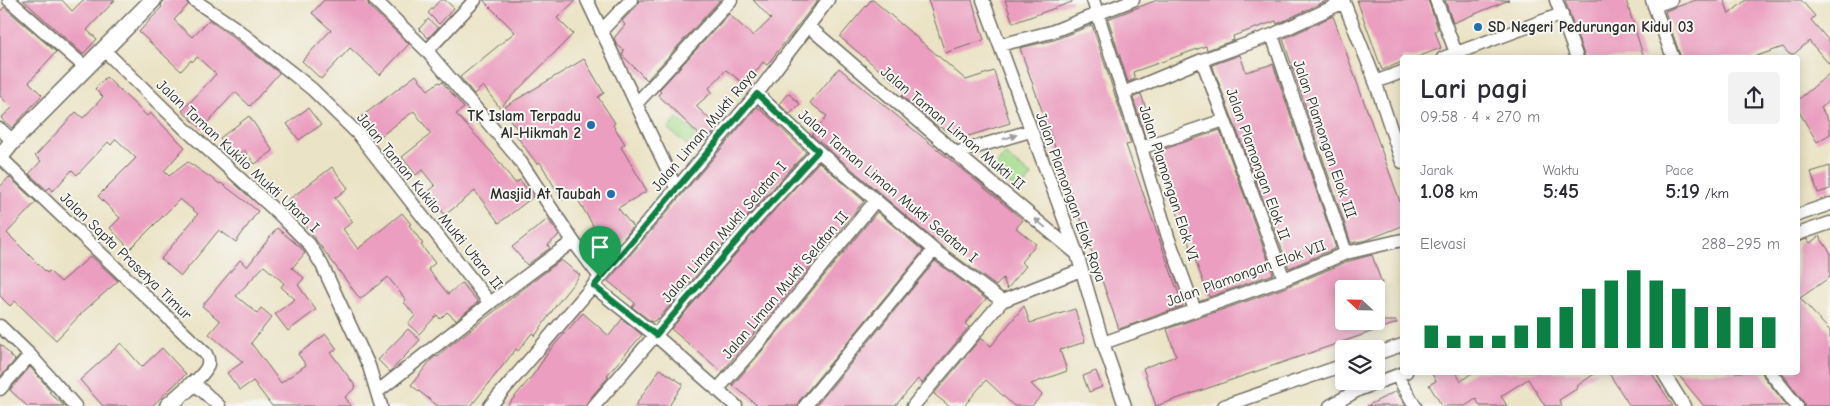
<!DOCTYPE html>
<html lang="id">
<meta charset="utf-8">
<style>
body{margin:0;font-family:"Comic Neue",sans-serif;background:#f2f2f3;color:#2b2b33;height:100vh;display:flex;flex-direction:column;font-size:19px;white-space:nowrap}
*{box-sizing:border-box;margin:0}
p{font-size:16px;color:#7c7c81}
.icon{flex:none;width:28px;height:28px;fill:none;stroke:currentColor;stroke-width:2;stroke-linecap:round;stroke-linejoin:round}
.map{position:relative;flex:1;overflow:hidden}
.details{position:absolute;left:1400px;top:55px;width:400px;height:320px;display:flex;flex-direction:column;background:#fff;border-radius:5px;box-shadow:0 2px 12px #0003}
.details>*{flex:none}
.needle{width:32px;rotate:292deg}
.fabs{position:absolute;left:1335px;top:280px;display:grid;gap:10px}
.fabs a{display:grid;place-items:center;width:50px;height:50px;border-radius:5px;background:#fff;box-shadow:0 2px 12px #0003;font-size:25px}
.pin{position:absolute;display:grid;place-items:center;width:42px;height:42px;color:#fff;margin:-51px -21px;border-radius:50% 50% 50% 0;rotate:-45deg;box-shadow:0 0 5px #0007}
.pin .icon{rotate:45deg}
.round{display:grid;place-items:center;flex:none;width:52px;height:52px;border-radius:5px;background:#f2f2f3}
.head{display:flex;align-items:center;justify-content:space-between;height:85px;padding:0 20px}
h1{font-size:28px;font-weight:600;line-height:38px}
.metrics{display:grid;grid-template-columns:repeat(3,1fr);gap:8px;height:85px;padding:5px 20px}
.metrics div{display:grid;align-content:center}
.metrics b{font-size:21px;font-weight:600}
.metrics small{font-size:14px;font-weight:400}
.metrics p{font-size:14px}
.chart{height:140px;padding:10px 20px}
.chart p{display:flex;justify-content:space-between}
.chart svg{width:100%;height:90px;margin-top:5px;stroke:#0b8043;stroke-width:6}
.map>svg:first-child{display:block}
</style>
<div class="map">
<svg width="1830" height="406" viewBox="0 0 1830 406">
<rect width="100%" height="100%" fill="#f6f6f2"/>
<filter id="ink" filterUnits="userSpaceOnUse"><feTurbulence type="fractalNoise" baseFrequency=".02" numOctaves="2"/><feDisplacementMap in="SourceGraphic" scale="10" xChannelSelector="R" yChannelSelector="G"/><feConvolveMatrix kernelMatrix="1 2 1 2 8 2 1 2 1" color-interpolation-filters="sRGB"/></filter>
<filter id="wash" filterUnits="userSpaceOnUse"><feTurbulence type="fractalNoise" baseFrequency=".0096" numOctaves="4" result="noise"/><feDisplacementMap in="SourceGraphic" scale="20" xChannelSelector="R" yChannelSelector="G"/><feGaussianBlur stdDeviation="1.12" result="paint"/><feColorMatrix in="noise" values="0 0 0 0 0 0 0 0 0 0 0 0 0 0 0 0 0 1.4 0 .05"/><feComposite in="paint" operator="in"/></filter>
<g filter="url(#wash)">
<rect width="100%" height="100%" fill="#ebe3c5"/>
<!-- green -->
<path fill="#a6dc8d" stroke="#68845c" d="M677,118L697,135L687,145L668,129Z
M1005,154L1032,176L1019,191L992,170Z"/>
<g id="blocks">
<!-- building -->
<path fill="#eb9ebf" d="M23,0H62L72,11L83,0H115L87,30L97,39L83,54Z
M163,0H186L188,5L174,20L192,37L209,20L229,34L279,73L250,106L235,92L202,129L182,111L216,74L197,57L192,62L191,60L181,71L139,32L162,7L161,6Z
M324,0H367L369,6L409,44L380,75L350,48L321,79L302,61L331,30L312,13Z
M440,0H445L454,8L439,24L428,13Z
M483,0H576L557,18L573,34L500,108L483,86L474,94L460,77L515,32Z
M639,0H720L647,80L622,55L624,50L617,45L614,38L625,25L622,21L637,6Z
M753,0H818L767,65L763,62L746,85L726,70L709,88L712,92L696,106L718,127L706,141L658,95L661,92L659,90L729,14L753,36L771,19Z
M871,0H873L966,80L994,71L1010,123L962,138L936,125L902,96L906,92L840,37Z
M928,0H972L984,40L945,53Z
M1005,0H1072V2L1013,23Z
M1157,0H1328L1277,24L1276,21L1233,36L1234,40L1207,50L1206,46L1133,72L1135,79L1128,82L1108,19Z
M1357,0H1428L1438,29L1435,31L1441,48L1415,58H1402V62L1382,70Z
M1445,0H1509L1453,23Z
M1565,0H1626L1644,58H1585Z
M1696,0H1724L1729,14L1746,0H1801L1815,16L1811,20L1830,42V65L1809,41L1794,54H1789L1783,47L1751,58H1681L1665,11Z
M4,7L56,52L29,82L42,95L12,128L1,118L12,108L0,96V12Z
M1333,16L1402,207V226L1367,240L1351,243L1283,39Z
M428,19L438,28L428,38L419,29Z
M1092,25L1131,144L1126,145L1183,306L1119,329L1020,48L1054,40Z
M1240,55L1246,72L1273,64L1336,248L1289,268L1212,65Z
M584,59L604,93L598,97L615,123L613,125L625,144L621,147L647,191L618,208L633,227L606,259L587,236L595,229L574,193L562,200L540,162L537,164L516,135L520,132L501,109Z
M839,68L1023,220L1016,228L1036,244L1021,262L1026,266L1007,289L1003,278L996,286L939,244L812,135L827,116L810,103Z
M1830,73V100L1821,108L1830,123V134L1817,142L1798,110V100Z
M416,75L428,90L439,82L440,83L442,82L464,108L456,114L493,154L515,183L520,180L533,197L499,223L475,191L445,215L434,201L435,200L429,191L435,186L422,170L416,175L402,157L431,134L414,111L374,141L357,120Z
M106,77L147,116L150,113L185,147L164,171L169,176L188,162L220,184L221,183L258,211L236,242L219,230L181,276L161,259L198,214L180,199L130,249L110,228L120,218L98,196L136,158L116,139L111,145L108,142L77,175L72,170L53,191L50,187L47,190L29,174L41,161L35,156L76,112L83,118L103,97L95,89Z
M788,93L800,104L790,114L779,104Z
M1141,94L1155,135L1146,138L1133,98Z
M757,107L768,116L806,152L748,216L659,318L652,322L632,307L635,303L608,281Z
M308,108L321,125L299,140L287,124Z
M249,116L273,151L255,164L244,150L235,157L220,138Z
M1220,130L1273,274L1209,297L1164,177L1157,174L1153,159L1156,152Z
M819,162L864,201L722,372L671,329L760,226Z
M1830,166V189L1818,193L1811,172Z
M332,167L348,188L335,198L353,222L343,229L358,249L402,213L411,224L409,225L423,244L421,245L435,263L428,269L448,294L462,283L478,302L456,320L447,312L440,319L437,315L419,334L408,324L415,316L404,302L406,300L388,277L360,299L287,201Z
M9,177L36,202L7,233L47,273L49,271L61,282L91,256L118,281L85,310L56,340L15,301L10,306L0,296V187Z
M877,212L923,251L799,401L797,406H758L733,385L762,351Z
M548,219L559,235L548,245L550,248L527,265L512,247Z
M277,228L300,247L305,253L292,268L304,278L298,285L316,310L288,331L275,314L295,299L281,287L284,283L264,266L236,296L257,313L261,308L272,317L251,343L281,383L306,365L298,354L326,334L337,349L331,353L356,387L345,397L351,406H272L253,381L240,390L227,373L243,362L209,334L220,321L202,306L240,260L247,267Z
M1819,236L1830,252V277L1800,298L1830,331V406H1805L1803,401L1781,372H1798V242L1807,239L1810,243Z
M1372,255L1382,284L1368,289H1344V321H1396L1397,323L1156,406L1143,368L1176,356L1167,329L1287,287L1349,261Z
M561,260L580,275L557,304L535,336L532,333L518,351L516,349L471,406H438L411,385L431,360L436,356L438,357L444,350Z
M935,261L986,299L965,324L969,327L922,383L918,379L895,406H816Z
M1024,306L1030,323L1075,309L1085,342L1060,350L1067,371L1031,384L1042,395L1032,406H1014L986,380L964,406H949L934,394L981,338L991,346Z
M583,313L609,336L622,319L642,335L607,375L609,376L588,401L586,406H507L533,375L550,350Z
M408,329L420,340L390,372L378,360Z
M121,343L142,367L162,348L186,374L152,406H103L80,380Z
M0,344L15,360L0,377Z
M30,367L51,391L49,392L64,406H27L10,390Z
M660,369L683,384L669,406H635Z
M1096,371L1102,387L1089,392L1083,376Z
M1431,372H1455L1461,381L1473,372H1597L1577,386L1578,388L1559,400L1562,406H1545L1528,379L1501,396L1507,406H1480L1476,399L1465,406H1442L1429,385L1436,381Z
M1608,372H1651L1673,406H1630Z
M1676,372H1762L1764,377L1787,406H1704Z
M1396,391L1406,406H1367Z"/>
</g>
</g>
<g filter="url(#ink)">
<use href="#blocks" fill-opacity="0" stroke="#6e6b61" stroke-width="1"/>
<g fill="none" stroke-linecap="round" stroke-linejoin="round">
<defs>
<path id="minor" d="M9,0L85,67
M194,0L234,27L312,89L359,135L490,303
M375,0L427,51L518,158L573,241L600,277
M587,0L676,188
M983,0L1077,254L1103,343L1125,406
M1093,0L1141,148L1168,237L1195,310
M1343,0L1373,75L1402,162
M1436,0L1456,53
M1556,0L1577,58
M1652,0L1673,58
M1654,6L1671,0
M808,26L956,153L1077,254
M601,31L631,0
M1272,35L1346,253
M1000,45L1051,32L1133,0
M104,50L184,128L278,213L309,244L322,265L369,366L381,406
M427,51L475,0
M1443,58L1562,14
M1202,60L1284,279
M1375,82L1402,72
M1123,93L1202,60L1272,35L1344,2
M757,94L811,145L934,250L1002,301
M636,104L731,0
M0,129L13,141
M1141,148L1224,120
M956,153L1030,131
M0,157L206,354C213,366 202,374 194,383L219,406
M1798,215L1830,204
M1798,234L1830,223
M593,286L655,335L736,406
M0,326L30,355L75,406
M1103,343L1284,279L1346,253L1402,240
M1376,354L1402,345
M1663,372L1684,406
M1770,372L1797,406
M1397,376L1415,406
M0,389L30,355
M717,390L756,346L876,200
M377,392L490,303L573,241
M490,406L753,99L828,0
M594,406L754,221L818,151
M805,406L934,250
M913,406L1002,301L1081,270
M1224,406L1344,365
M1330,406L1358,390L1406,372"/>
<path id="tertiary" d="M0,157L13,141L153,0
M168,406L194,383"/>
</defs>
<!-- minor casing -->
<use href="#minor" stroke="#6e6b61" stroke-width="15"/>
<!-- tertiary casing -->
<use href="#tertiary" stroke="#6e6b61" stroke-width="19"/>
<!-- minor -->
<use href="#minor" stroke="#fff" stroke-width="12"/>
<!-- tertiary -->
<use href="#tertiary" stroke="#fff" stroke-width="16"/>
</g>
<!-- one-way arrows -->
<defs><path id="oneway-solid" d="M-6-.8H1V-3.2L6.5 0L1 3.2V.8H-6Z" transform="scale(1.25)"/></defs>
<g fill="#a0a0a0">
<use href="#oneway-solid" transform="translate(1010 137) rotate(-17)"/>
<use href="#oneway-solid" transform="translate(1040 223) rotate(-140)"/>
</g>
</g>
<g fill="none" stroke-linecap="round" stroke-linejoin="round" filter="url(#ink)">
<defs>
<path id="route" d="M757,94L818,151L754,221L656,335L594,286Z"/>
</defs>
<!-- route casing -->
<use href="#route" stroke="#fff" stroke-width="10"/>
<!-- route -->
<use href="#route" stroke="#0b8043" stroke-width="6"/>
</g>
<!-- markers -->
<g fill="#1f6fb2" stroke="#f6f6f2" stroke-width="2">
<circle cx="1478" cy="27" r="5"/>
<circle cx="591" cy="125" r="5"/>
<circle cx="611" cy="194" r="5"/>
</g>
<g text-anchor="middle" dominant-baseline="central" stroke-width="4" stroke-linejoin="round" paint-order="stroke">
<!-- poi labels -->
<g font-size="15" font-weight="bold" fill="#2b2b2b" stroke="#f6f6f2" text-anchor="end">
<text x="1488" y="27" text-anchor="start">SD Negeri Pedurungan Kidul 03</text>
<text x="581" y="116">TK Islam Terpadu<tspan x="581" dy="17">Al-Hikmah 2</tspan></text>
<text x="601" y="194">Masjid At Taubah</text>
</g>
<!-- street labels -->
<g font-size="15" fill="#2b2b2b" stroke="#f6f6f2">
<text transform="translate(953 128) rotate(40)">Jalan Taman Liman Mukti II</text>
<text transform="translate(704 130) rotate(-50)">Jalan Liman Mukti Raya</text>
<text transform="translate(1325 139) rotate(71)">Jalan Plamongan Elok III</text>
<text transform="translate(238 156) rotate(43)">Jalan Taman Kukilo Mukti Utara I</text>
<text transform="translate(1258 164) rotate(70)">Jalan Plamongan Elok II</text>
<text transform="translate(1169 183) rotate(72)">Jalan Plamongan Elok VI</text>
<text transform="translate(888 186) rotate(40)">Jalan Taman Liman Mukti Selatan I</text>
<text transform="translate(1071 197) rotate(70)">Jalan Plamongan Elok Raya</text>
<text transform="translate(430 201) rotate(51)">Jalan Taman Kukilo Mukti Utara II</text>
<text transform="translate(724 232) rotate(-49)">Jalan Liman Mukti Selatan I</text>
<text transform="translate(126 256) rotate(44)">Jalan Sapta Prasetya Timur</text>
<text transform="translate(1246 273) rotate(-20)">Jalan Plamongan Elok VII</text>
<text transform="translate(785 285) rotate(-50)">Jalan Liman Mukti Selatan II</text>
</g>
</g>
</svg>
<div class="fabs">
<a><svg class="needle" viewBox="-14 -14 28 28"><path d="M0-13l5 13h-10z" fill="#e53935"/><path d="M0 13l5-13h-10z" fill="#7c7c81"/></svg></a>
<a><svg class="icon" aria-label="layers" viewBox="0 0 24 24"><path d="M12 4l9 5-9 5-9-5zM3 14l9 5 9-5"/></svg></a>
</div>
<div class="pin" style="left:600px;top:277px;background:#1e9e55"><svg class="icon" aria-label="arrive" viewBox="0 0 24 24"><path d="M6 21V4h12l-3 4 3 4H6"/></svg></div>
<section class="details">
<div class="head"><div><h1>Lari pagi</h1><p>09:58 · 4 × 270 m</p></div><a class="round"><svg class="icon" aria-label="share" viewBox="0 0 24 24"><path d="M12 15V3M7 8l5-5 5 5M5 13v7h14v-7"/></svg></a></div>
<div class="metrics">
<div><p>Jarak</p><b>1.08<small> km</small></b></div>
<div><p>Waktu</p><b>5:45</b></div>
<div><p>Pace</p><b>5:19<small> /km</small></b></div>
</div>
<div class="chart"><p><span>Elevasi</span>288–295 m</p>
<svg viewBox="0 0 160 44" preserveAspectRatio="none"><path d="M5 44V33M15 44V38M25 44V38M35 44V38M45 44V33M55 44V29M65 44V24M75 44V15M85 44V11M95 44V6M105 44V11M115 44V15M125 44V24M135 44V24M145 44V29M155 44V29"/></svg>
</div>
</section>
</div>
